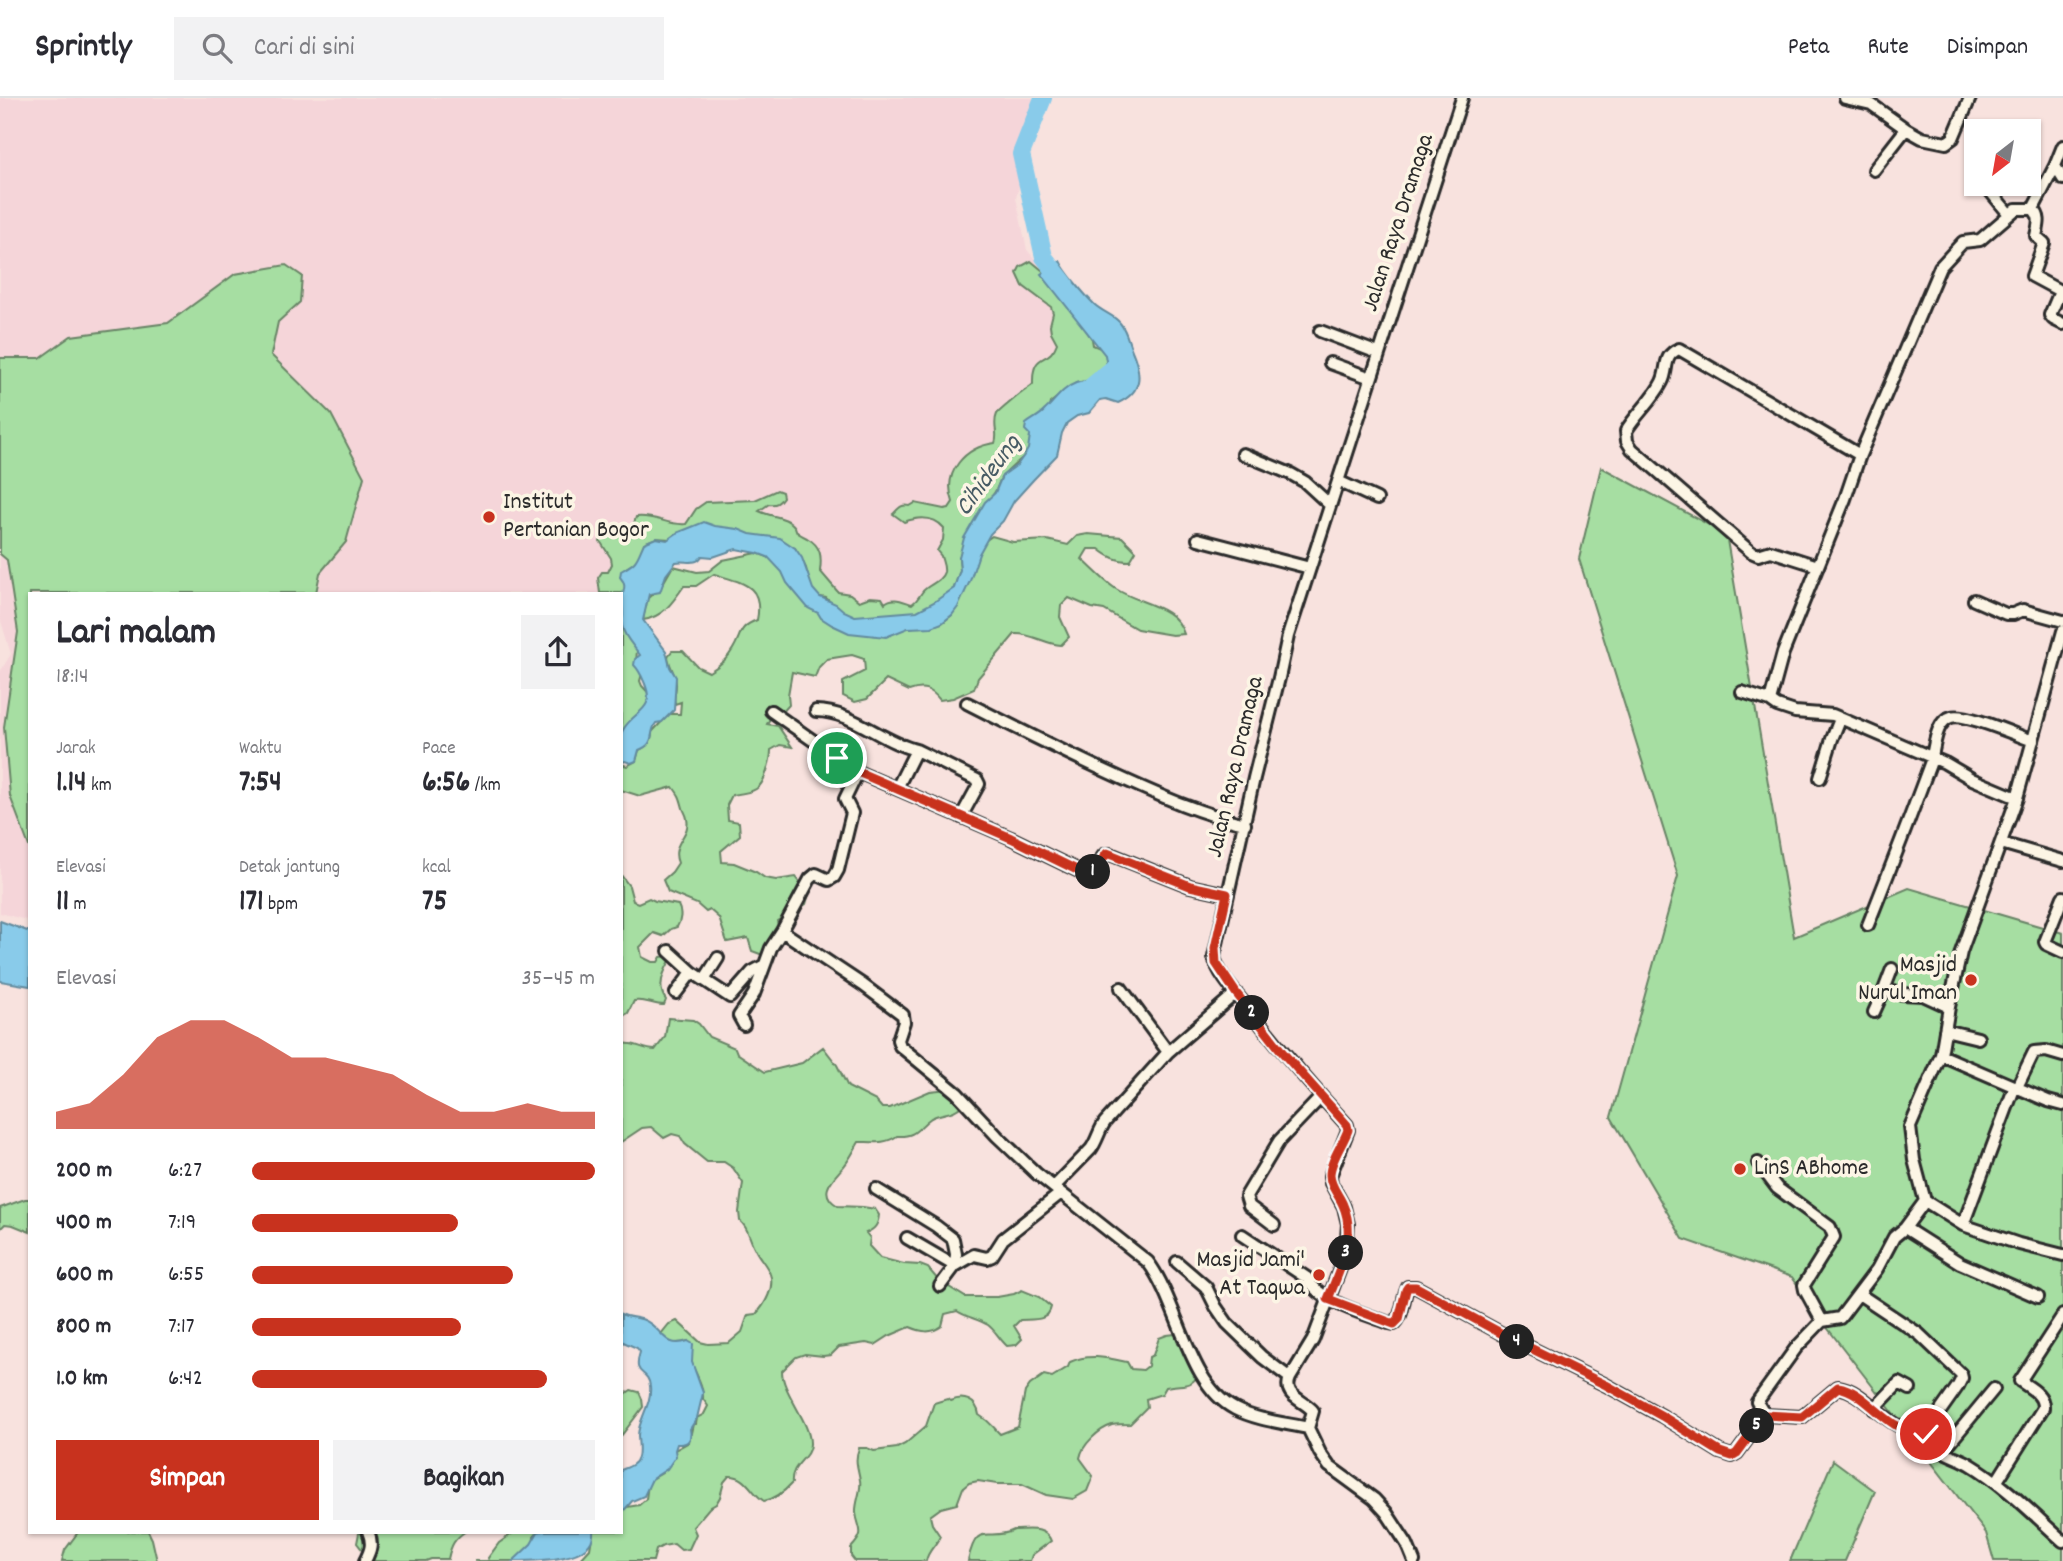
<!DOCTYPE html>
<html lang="id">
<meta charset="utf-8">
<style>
body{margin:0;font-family:Dekko,sans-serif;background:#f2f2f3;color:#2b2b33;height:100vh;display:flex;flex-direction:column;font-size:26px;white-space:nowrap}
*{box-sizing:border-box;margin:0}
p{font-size:23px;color:#7c7c81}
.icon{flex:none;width:38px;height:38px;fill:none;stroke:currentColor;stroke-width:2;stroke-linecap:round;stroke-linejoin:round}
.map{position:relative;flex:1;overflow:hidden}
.details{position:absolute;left:28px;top:494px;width:595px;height:942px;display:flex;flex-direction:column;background:#fff;border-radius:0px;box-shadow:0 2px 5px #0004}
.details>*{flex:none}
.needle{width:46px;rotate:211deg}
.buttons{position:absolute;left:1964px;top:21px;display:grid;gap:14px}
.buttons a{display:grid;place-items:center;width:77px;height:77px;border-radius:0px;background:#fff;box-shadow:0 2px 5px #0004;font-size:35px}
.pin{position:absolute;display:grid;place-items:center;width:60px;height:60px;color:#fff;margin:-30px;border:4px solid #fff;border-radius:50%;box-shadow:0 2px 7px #0007}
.km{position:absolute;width:35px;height:35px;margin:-18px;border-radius:50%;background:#222;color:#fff;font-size:19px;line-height:35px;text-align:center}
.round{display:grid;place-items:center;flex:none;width:74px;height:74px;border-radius:0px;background:#f2f2f3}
.overview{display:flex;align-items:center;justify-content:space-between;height:119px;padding:0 28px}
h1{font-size:38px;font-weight:700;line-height:52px}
.figures{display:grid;grid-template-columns:repeat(3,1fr);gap:10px;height:119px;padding:7px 28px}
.figures div{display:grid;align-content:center}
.figures b{font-size:30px;font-weight:700}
.figures small{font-size:19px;font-weight:400}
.figures p{font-size:19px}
.chart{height:196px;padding:14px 28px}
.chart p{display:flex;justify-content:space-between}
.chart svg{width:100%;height:126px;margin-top:7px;fill:#c8321e;opacity:.7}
.primary-button{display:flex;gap:14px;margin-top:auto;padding:14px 28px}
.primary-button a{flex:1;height:80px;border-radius:0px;background:#c8321e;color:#fff;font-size:28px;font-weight:700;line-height:80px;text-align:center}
.primary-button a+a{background:#f2f2f3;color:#2b2b33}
ul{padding:0 28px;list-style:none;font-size:23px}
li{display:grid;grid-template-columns:112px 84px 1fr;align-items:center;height:52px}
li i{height:18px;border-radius:9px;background:#c8321e}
header{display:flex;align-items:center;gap:42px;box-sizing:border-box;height:98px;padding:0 35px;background:#fff;border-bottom:2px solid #e1e1e2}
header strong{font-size:33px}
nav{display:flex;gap:38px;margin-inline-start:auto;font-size:24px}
.search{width:490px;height:63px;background:#f2f2f3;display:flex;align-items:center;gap:18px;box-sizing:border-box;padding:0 24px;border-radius:0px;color:#7c7c81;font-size:26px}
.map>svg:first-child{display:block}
</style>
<header>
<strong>Sprintly</strong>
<div class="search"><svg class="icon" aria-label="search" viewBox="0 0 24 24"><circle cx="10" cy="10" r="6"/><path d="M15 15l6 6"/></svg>Cari di sini</div>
<nav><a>Peta</a><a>Rute</a><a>Disimpan</a></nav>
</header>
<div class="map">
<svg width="2063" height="1463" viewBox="0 0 2063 1463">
<rect width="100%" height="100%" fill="#f8e2de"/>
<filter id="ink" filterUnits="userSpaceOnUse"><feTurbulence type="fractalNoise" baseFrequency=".0143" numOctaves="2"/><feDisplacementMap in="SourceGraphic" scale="14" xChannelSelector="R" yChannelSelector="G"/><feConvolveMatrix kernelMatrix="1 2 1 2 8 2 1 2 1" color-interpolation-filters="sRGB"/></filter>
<g filter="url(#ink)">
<!-- built -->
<path fill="#f5d5d9" d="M0,0H1041L1016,100L1027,152L1078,212L940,492L891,513L842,505L820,489L813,448L651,432L622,544L639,574L642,599L621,631V495H30V823L0,815V574L11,556L0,520Z"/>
<!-- green -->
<path fill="#a6dea2" stroke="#688466" stroke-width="2" d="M1031,163L1048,177L1092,241L1093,247L1107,253V269L1103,277L1099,280L1076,285L1050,305L1048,316L1030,354C1027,355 1003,377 1001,380C997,388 997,394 990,400L959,459L960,472L954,490V494L912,517L848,520L826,500L815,498L811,493L806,470L795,450L656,440L644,445L642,460L626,470L625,504L621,512V495H600L598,480L602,474H608L612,466L611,460L600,443C607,433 621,433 632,432L636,419C653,416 669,428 686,426L696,411L706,404L755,402L777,392L782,394L783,399C779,405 776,407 769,406L759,413C771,419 787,418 795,429C796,431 796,433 797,434C798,435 805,439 807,440C821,448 822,458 820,473L838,494L850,496L859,503L870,499L882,500L885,505C893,498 902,503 912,506C918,502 919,498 923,493C929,486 941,484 944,474C945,468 942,463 941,458L937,453L943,442L944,430C933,417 918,419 904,424L893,416C899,410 901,406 910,408L915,405L944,411L949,410L953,404C942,374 965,349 995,345C999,335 992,327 997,316C998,314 1021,295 1024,293C1027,290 1031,289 1033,286C1032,252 1049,268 1057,245L1051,234L1050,227L1053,215L1051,209L1023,188L1017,175L1020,169Z
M286,167L302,178L300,204L278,224L271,257L331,316L364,379L346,444L320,475L316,495H30V751L10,698L4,629L18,534L7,462L0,456V260H40L71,238L168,225L235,176Z
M1601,369L1726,436L1794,839L1909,790L2063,835V1463H1994L1986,1435L1822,1223L1792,1179L1683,1141L1611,1019L1678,778L1579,461Z
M1088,436L1122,439L1136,453L1130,463C1117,463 1109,459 1099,451H1088L1082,461C1093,471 1104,483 1116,491C1138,506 1176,507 1184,536L1172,537L1137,531L1104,512L1092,510L1069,500L1061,508L1060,519L1069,539L1061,547C1045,546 1031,535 1015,536L978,580L974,591L953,600L940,602C930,590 923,588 909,593L886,582L867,601L855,604L843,598V584L865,573L864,561L852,557L827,561L819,569L815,579L792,574L788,597L789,607L781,616L772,617L767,626L778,628L792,649L780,647L771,652C771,662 765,686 756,691C750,695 739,696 732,697L727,707L728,722L739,724L740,737L721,753L722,764L734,765L756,774L765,780L776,782L796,779L809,796L806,806L777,823L781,843L763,857L752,853L748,840L727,844L719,820L710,812L706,814L697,806L668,794L663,782L672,774L678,765C670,745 691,738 687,721C687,717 684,714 683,710C680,699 680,698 673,689L640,698L621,692V666L627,668L636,663L639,652C647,649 652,643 652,634L669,616H680L681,604L675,606C673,598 676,595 676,588C677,577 669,569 668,558L672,553H683L698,569L709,574C719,568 727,562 733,551C742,536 738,529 757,522C764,486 742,485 714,476L696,488H684C673,504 663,519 643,522L647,501L662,487L673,468L697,474L709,473L723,462L757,455L778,463L809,508L908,530L942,525L952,517L955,503L982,445L992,438L1013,444L1047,442L1068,447L1077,438Z
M621,522L637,552L636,564L643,572L640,583L642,588L654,601L621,636Z
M621,777L629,788L633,803L638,805L649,800L655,803L678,807C682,814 681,823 677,829L671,831L663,838L654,835L640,849L642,859L652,864H658L661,859L667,858L670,863C662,876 657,890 666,902L664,907C653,907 645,901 634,903L628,915L621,919Z
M668,920L693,922L699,926L709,939L735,950L737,955L765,974L802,965L823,949L837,967L848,989L876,1003L882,1010H890L930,993L948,991L962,1007C953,1017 942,1014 931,1020C918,1029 917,1039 897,1038C886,1046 873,1044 859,1044C854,1052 850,1061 844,1068C833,1081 816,1095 838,1108L863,1109L875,1111L879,1117C878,1127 875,1131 866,1135L870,1140L869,1148L880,1160L904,1166L920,1167L928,1170L938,1182L965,1199H997L1014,1196L1022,1192L1039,1199L1051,1209C1048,1224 1033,1221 1020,1222L1014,1228L1022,1241L1016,1247L1007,1248C1000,1242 995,1232 988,1227C978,1221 966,1219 957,1213L945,1216L942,1228C931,1236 922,1234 910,1229L889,1238L875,1247L866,1245L839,1249L831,1257L823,1258L805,1256L796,1259L782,1273C782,1294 811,1325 810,1346C810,1361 790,1366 792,1385C784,1394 776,1401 764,1403C751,1395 747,1377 729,1378L724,1384L720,1399L716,1406L709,1410L693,1429L696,1436L689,1451L681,1452L674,1446L663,1448L656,1452L653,1463H573L580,1462L590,1451L593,1433H621V1410L639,1407L646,1401L648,1386L652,1381L662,1375L675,1352L689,1344L693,1326H696L697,1320L704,1316L708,1308L703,1301C704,1288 696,1277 692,1266C689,1255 695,1255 688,1243C677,1247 674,1244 663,1245L661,1236L669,1226L677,1223L700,1244L708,1246L729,1245L742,1234L748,1217L756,1216C765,1207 775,1189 770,1176C767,1167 759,1160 755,1151C749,1141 749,1130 740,1123L739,1114L743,1085L733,1070L724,1064H707L685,1046L680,1038L672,1036L664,1040L651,1029L642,1030L621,1044V946C633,943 643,952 655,952L665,939Z
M25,1101H30V1134L13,1127L5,1126L0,1131V1110Z
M1175,1236C1184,1243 1187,1253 1188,1265L1200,1275C1190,1291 1184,1285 1166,1289L1162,1296L1146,1301L1147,1309L1130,1326C1125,1326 1118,1326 1112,1327C1099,1331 1082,1347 1080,1360L1093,1378L1087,1393L1073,1401L1046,1397L1022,1386H997L978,1383L969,1385L963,1390L957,1406L941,1410L930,1418L932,1426L940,1438C936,1448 928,1452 926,1463H855L851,1458V1450C867,1433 858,1432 856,1415C855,1404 862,1393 860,1382C858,1369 854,1363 859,1350H867L874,1353L897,1350L905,1346L926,1328L934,1305L947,1301L951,1303C963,1297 977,1302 979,1317C991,1324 991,1327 1000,1336L1018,1329L1025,1294L1030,1287L1044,1277L1052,1279L1068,1269L1070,1264C1089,1255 1108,1260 1127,1264L1131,1271L1143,1272L1148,1268L1149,1259L1153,1257L1159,1240L1167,1237Z
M631,1292L639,1294L642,1301L643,1309L621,1338V1299Z
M1833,1362L1875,1393L1845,1463H1790Z
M1014,1432C1029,1432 1045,1428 1051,1443L1032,1457L1030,1463H968C977,1421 988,1445 1014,1432Z
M79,1433H148L152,1441L157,1463H62L65,1452Z
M362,1433H466C454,1441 451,1447 448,1461H431L426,1463H371L357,1445L359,1435Z
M516,1433H539L534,1439L533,1453L520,1463H474H489L488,1460L499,1445Z"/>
<!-- water -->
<path fill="#89cbea" stroke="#638b9e" stroke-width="2" d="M1060,163C1065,174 1085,197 1094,206C1102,214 1114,217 1120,225C1126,232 1128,242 1131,250C1141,273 1145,293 1118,305L1106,301L1100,302L1089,315L1077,318L1067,325L1062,335L1057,357L1033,382L1014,403L1003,423L990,436L979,456L970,483L958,509L952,517L942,525L932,529L908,530L886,539L849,535L832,527L821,520L818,515L808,510L787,485L782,474L768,459L757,455L736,451L713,459L702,458C696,468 686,462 676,464L666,477L660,494L649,496L643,522L666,553L670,569L676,579L674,612L662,624L656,625C648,636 657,645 639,652L636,663L631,665L625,663L621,665C621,656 618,640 623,632C634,612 656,613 645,586C642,579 640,573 634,567L635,561L640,557C634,548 624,539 622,528C620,522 622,523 623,517C623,512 622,511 622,505C621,494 629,489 620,479L621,473C639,463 636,462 644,445L656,440L667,442L677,435L704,424L715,428L738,431L750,436L780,440L795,450L802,460L813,491L820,499L836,506L844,513L855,518L917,513L934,504L954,490L960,472L959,459L964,440L985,404L995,395L1002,378L1017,367L1025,356L1028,351L1030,337L1025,332L1026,326C1032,321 1040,318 1045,312C1055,303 1062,290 1076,285C1086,281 1095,286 1104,283L1107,269L1105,257L1041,176Z
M0,823L30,834V888L0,883Z
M621,1216C629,1220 637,1219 644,1222C663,1230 664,1252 688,1243L693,1246L692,1264L703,1295L697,1320L690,1331C692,1342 688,1347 677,1346L675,1352L676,1358L667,1371L652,1381L644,1398L632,1403L621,1416V1372C628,1369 636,1367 638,1359C640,1352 638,1344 638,1337C639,1320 652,1306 650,1288C648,1270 632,1280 640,1254L637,1250L621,1243Z
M542,1433H593C596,1463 538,1463 513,1463L531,1446L538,1434Z"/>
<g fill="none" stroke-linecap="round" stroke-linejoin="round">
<!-- river -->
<path stroke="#89cbea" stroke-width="18" d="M1043,0L1021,56L1044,159L1065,186
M1080,300L1085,294L1122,263"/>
<defs>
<path id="street" d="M1845,0L1871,6L1906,31
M2063,48L2055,68L2063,81
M1874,72L1906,31L1922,40L1946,45L1953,40L1970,0
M1990,93L2009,116
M2033,111C2042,119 2038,128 2036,138L2044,145L2032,178L2058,192L2059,196L2050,217L2053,221L2063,226
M1320,233L1378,255
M1330,265L1371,280
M1243,356L1291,376L1305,384L1330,407
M1338,383L1377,401
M1198,441L1310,470
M1818,468L1771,453L1758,457L1751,454L1632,351L1627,343L1626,333C1636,316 1653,302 1662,284C1669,270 1662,258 1679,251L1860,357
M1974,502L2006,516H2013L2023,512L2063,523
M2063,533L2017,700L1961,854L1949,909L1941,957L1910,1029L1914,1062L1925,1103L1963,1127L2019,1146L2063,1157
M1742,594L1770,603
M967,605C1018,631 1070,657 1123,681C1163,699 1201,716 1245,726
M771,613L858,674L1011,740L1085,776L1092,775L1104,757L1110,756L1190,788L1227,796
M816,613C852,613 882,644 916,652
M1820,680L1832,641L1840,621
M897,690L916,652L977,682L979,686L961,719
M2017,700L1972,681L1945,665L1833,617L1795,614L1777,608L1770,603L1783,555L1845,401L1860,357L1940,169L1963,144L1980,142L2016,111H2033L2055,68
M2001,745L2063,763
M2063,799L2045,844L2046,846L2063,854
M1868,827C1889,774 1910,720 1930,666C1935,652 1934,624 1951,619C1965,614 2016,637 2033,643
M782,833L810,781L816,776L829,782L834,779L838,772L852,715L845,701L858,674
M669,853L692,874L730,899L752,874L763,868
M704,882L718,860
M1121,890L1168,954
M1884,892L1892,871
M676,895L692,874
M1874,914L1884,892L1903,896L1923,897L1949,909
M744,927L739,918L754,896L771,850L782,833L863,887L903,917L904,924L898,942L900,948L957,995L997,1038L1037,1076L1148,1164C1179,1205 1188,1287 1235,1311C1256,1322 1285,1325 1308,1330
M1945,932L1978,940
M1941,957L2048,1003L2063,1007
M2017,989L2034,954L2046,953L2063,958
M1758,1065L1777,1090L1830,1129L1834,1139L1804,1187L1805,1192L1822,1223
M1054,1089L1091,1051C1097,1043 1099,1032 1105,1024L1168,954L1236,895
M876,1091L936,1128L953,1141L956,1156L955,1168L907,1140
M1274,1127L1249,1108L1246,1098L1279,1043L1321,999
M1963,1127L2015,988
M1905,1130L1960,1165L2038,1199
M1242,1137L1307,1180C1320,1205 1364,1215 1389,1225L1394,1226C1404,1218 1402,1200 1408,1189H1416L1508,1239L1606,1287L1662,1318L1720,1354L1732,1358L1737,1355L1765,1317L1802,1319L1838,1289C1869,1294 1885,1333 1926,1336
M1177,1164L1206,1189L1216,1209L1227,1225L1262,1259L1290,1280
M940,1188L955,1168L974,1157L987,1160L992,1158L1003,1141L1061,1095
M1859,1196L1919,1236L1961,1276L1962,1280L1958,1288L1927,1332L1926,1336C1934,1354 1954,1357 1970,1366C2005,1387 2033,1416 2063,1443
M1874,1311L1899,1285L1910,1291
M1765,1317L1757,1304L1796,1250L1822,1223L1840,1220L1877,1171L1894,1139L1905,1130L1925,1103
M1942,1354L1994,1291
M1997,1383L2043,1310C2044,1296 2030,1290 2020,1283L2063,1217
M365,1463C371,1452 373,1445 368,1433
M1414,1463L1407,1446L1386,1414L1374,1401L1329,1368L1320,1355L1308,1330L1313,1313C1304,1302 1282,1298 1290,1280L1313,1242L1346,1155L1348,1126L1344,1109L1331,1085L1330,1078L1348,1032L1347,1027C1313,990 1281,952 1251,914C1238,897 1219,879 1214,859L1254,680L1279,580L1288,538L1462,0"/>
</defs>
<!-- street casing -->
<use href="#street" stroke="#2b2b2b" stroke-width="16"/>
<!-- street -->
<use href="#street" stroke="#fcf5e5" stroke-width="10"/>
</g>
</g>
<g fill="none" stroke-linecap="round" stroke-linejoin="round" filter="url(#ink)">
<defs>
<path id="route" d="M837,660L858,674L1011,740L1085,776L1092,775L1107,755L1190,788L1227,796L1215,850L1216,865L1236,895L1283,955L1347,1027L1348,1032C1343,1046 1330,1063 1330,1077C1330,1088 1339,1097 1343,1107C1357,1139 1340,1171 1328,1201L1394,1226L1399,1221L1406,1192L1408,1189H1416L1508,1239L1606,1287L1662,1318L1720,1354L1732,1358L1737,1355L1765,1317L1802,1319L1838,1289C1859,1292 1876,1315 1894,1326C1903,1332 1915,1335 1926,1336"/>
</defs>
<!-- route casing -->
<use href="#route" stroke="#fff" stroke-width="14"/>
<!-- route -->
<use href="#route" stroke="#c8321e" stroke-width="9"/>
</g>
<!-- markers -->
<g fill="#c8321e" stroke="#fcf5e5" stroke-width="2.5">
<circle cx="489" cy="419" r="7"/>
<circle cx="1971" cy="882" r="7"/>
<circle cx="1740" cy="1071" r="7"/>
<circle cx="1319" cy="1177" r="7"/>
</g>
<g text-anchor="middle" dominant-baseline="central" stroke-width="7" stroke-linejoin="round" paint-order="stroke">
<!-- street labels -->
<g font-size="24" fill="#2b2b2b" stroke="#fcf5e5">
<text transform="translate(1399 125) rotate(-72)">Jalan Raya Dramaga</text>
<text transform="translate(1236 669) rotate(-77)">Jalan Raya Dramaga</text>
</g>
<!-- poi labels -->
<g font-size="24" fill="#2b2b2b" stroke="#fcf5e5" text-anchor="start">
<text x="503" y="405">Institut<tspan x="503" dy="28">Pertanian Bogor</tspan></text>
<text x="1957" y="868" text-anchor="end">Masjid<tspan x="1957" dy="28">Nurul Iman</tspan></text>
<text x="1754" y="1071">LinS ABhome</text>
<text x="1305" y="1163" text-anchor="end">Masjid Jami'<tspan x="1305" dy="28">At Taqwa</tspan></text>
</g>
<!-- water labels -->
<g font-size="26" font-style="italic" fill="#475b64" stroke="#fcf5e5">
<text transform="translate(989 378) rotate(-54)">Cihideung</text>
</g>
</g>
</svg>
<div class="buttons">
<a><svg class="needle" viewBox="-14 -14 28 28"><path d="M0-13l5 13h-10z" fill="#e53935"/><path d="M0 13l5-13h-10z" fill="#7c7c81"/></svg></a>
</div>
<div class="pin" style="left:837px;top:660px;background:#1e9e55"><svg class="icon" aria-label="arrive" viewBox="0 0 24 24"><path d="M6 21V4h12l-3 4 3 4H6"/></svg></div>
<div class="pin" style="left:1926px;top:1336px;background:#d93025"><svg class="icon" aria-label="check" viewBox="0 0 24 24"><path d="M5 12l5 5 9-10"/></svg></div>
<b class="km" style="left:1093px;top:774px">1</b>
<b class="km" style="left:1252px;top:915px">2</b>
<b class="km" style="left:1346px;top:1155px">3</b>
<b class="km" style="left:1517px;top:1244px">4</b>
<b class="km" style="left:1757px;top:1328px">5</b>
<section class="details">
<div class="overview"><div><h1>Lari malam</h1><p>18:14</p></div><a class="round"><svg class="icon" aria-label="share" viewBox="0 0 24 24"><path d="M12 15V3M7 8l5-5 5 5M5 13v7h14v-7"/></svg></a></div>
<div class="figures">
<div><p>Jarak</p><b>1.14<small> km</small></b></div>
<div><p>Waktu</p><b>7:54</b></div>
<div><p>Pace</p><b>6:56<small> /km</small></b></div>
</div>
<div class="figures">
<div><p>Elevasi</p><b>11<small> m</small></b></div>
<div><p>Detak jantung</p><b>171<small> bpm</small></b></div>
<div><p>kcal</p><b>75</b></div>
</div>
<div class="chart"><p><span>Elevasi</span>35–45 m</p>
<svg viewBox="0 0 160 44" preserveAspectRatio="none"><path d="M0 44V38L10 35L20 25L30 12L40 6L50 6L60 12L70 19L80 19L90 22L100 25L110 32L120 38L130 38L140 35L150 38L160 38V44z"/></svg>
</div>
<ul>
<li><b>200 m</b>6:27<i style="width:100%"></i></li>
<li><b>400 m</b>7:19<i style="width:60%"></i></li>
<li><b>600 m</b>6:55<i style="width:76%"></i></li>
<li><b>800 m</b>7:17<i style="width:61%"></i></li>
<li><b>1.0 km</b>6:42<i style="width:86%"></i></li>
</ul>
<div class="primary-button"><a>Simpan</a><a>Bagikan</a></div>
</section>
</div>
